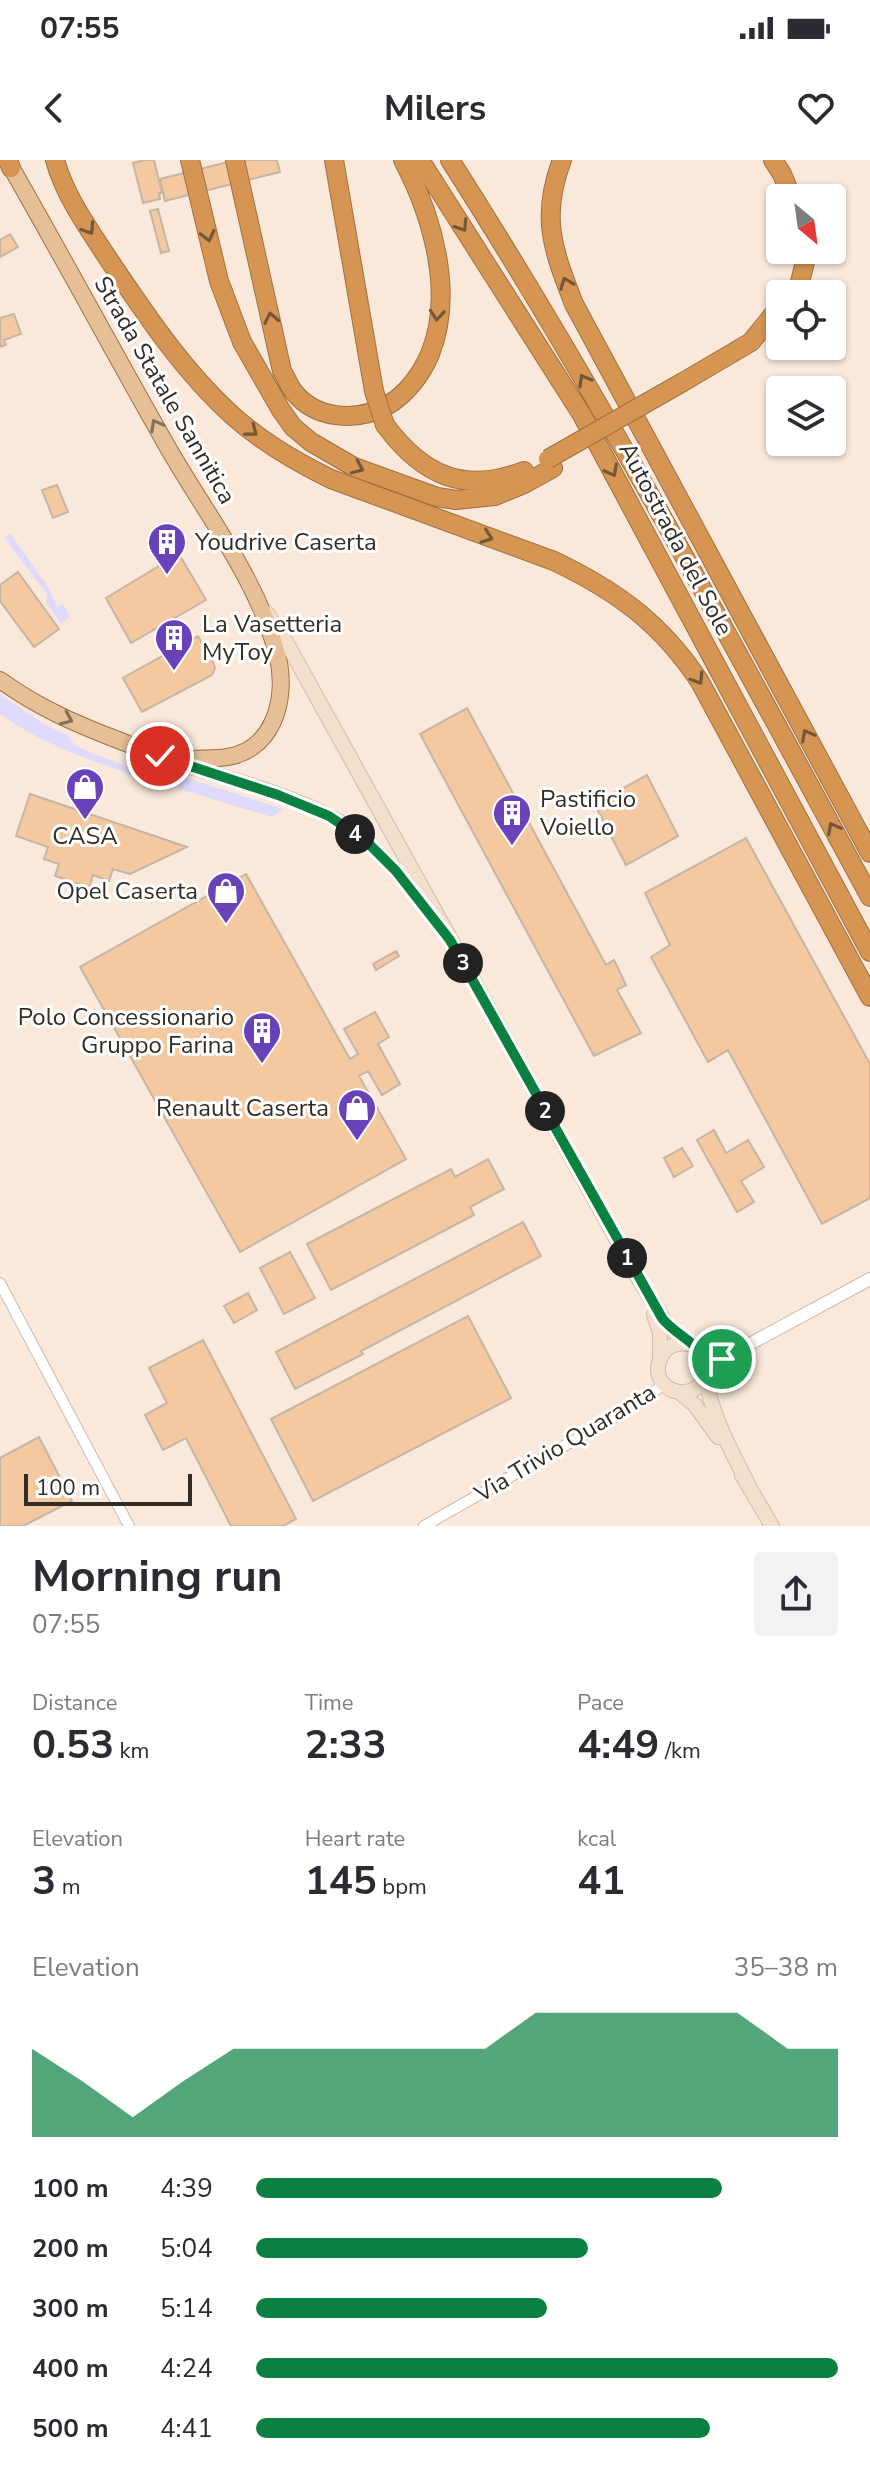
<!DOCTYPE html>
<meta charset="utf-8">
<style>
body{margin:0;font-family:"Nunito Sans",sans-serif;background:#f2f2f3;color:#2b2b33;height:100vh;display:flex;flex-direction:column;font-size:30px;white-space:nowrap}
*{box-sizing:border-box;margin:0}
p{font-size:26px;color:#7c7c81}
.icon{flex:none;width:44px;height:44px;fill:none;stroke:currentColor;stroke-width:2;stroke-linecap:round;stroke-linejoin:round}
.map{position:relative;height:1366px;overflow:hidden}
.drawer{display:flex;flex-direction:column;background:#fff;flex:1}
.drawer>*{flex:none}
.needle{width:52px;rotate:151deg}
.fabs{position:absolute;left:766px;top:24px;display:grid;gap:16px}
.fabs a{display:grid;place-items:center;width:80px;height:80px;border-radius:8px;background:#fff;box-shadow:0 2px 6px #0004;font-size:40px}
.scale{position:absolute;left:24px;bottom:20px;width:168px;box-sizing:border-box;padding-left:8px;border:4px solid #322c26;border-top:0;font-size:22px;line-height:28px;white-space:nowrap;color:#322c26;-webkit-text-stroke:6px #fff;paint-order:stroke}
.pin{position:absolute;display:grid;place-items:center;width:68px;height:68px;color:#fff;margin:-34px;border:4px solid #fff;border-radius:50%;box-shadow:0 2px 8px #0007}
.km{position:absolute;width:40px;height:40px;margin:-20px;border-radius:50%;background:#222;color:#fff;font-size:22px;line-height:40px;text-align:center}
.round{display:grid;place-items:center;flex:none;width:84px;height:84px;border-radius:8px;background:#f2f2f3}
.headline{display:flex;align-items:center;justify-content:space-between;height:136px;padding:0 32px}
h1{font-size:44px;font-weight:700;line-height:60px}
.metrics{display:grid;grid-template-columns:repeat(3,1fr);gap:12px;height:136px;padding:8px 32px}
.metrics div{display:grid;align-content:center}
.metrics b{font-size:40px;font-weight:700}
.metrics small{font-size:22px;font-weight:400}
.metrics p{font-size:22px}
.chart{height:224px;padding:16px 32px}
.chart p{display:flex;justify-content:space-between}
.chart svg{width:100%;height:144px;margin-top:8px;fill:#0b8043;opacity:.7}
ul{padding:0 32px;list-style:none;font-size:26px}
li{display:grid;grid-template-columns:128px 96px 1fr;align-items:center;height:60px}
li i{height:20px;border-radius:10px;background:#0b8043}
.status{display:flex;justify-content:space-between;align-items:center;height:56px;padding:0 40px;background:#fff;direction:ltr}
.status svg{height:22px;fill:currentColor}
header{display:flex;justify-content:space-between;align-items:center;height:104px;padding:0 32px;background:#fff;font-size:36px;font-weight:700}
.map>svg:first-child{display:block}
</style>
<div class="status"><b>07:55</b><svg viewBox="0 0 49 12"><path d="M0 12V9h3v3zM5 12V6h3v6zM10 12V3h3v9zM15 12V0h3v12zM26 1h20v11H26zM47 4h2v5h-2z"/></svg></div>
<header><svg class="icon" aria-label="back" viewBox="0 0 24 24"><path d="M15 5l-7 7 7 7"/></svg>Milers<svg class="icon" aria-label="heart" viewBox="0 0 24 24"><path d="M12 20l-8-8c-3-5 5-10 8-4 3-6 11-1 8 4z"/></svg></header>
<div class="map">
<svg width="870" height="1366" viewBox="0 0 870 1366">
<rect width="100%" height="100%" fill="#fae9da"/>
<!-- green -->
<path fill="#e0d9fe" d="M10,373L49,428L57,447L63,444L70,457L61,464L47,444V434L4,377Z
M0,534L42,563L67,575L75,585L91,593L155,616L157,624C103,604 47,588 0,554Z
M186,618L283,649L272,657L176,628L178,623Z"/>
<!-- building -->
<path fill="#f5c9a0" stroke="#c5b5a6" stroke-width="2" d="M145,0H154L162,33H159L160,39L143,43L133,3Z
M236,0H277L280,12L165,41L160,19Z
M158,49L169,91L161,93L150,51Z
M10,74L18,87L0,97V80Z
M14,154L21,174L4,180L6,185L0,187V158Z
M57,325L68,352L53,358L42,330Z
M179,394L206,440L131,483L106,438Z
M18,412L59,469L34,487L0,441V425Z
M198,476L213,502L215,508L212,515L142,552L123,518Z
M467,548L606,805L614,800L626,825L617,830L641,873L594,896L420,574Z
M647,615L678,676L626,705L597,649L603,639Z
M30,634L187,687L130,714L113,709L109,721L93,715L89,728L55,716L59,704L44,699L48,687L16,676Z
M746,678L870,904V1038L822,1064L728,890L708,902L651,797L670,785L645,733Z
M246,714L350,899L358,894L344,869L375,852L389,877L378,884L400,924L382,935L368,911L359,916L406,999L240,1092L80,807Z
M396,791L399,796L376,810L373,804Z
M714,970L726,993L748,980L764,1007L741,1021L754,1042L737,1052L697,980Z
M682,988L693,1006L674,1017L664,998Z
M488,999L504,1029L470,1047L474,1055L331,1130L307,1084L451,1009L455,1017Z
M523,1062L541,1096L361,1191L363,1194L295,1229L276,1192Z
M290,1092L315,1138L284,1154L260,1108Z
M248,1133L257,1150L234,1163L224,1146Z
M468,1156L511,1238L313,1341L271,1259Z
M203,1180L296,1359L283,1366H231L186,1278L163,1290L145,1255L167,1243L149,1208Z
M39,1277L72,1341L23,1366H0V1298Z"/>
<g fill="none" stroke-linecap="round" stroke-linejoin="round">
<defs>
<path id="minor" d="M0,1123L129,1366
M424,1366L636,1245L664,1224"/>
<path id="tertiary" d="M707,1215L712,1206L722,1199L870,1119"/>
<path id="secondary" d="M267,453L284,478L638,1118L668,1166L691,1184
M175,602C225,618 279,631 327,655C365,674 396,709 422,743
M654,1155L660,1173V1197
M707,1215C692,1247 648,1230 660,1199C667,1180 693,1178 704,1195C711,1206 706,1224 710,1237C718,1267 733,1294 747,1322
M680,1233L694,1244L718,1277
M742,1315L772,1366"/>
<path id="primary" d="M0,520C37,547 76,564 118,580C131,585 145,591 158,595C176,600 200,599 218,598C273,596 289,539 277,494C257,418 205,353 167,286C113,191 61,94 7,0"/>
<path id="motorway" d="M8,0L11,8
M55,0C65,36 87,66 107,97C144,152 183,211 233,256C262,282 296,302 331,319L554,401C617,431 662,464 700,522L870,837
M190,0L219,121L242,182L281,250L293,267L311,282L354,307L437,337L456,340L495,336L524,324L553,308
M235,0L282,211C286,217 289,226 294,232C316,260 358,262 388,245C407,234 422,213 430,194C455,133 432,55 403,0
M334,0L374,231
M420,0L582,255L870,792
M450,0C602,238 735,488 870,737
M562,0C540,57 553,90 574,144L870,693
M773,0L782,14L792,38
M797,134L808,90
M683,222L751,182L780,146
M385,265C423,316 464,334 524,311"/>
</defs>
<!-- minor casing -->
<use href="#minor" stroke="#cbbbac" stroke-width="12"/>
<!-- tertiary casing -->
<use href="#tertiary" stroke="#cbbbac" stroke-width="14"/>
<!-- secondary casing -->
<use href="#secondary" stroke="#cbbbac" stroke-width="16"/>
<!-- primary casing -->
<use href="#primary" stroke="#9d7043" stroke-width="18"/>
<!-- motorway casing -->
<use href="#motorway" stroke="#9d7043" stroke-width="20"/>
<!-- minor -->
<use href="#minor" stroke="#fff" stroke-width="10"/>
<!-- tertiary -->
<use href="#tertiary" stroke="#fff" stroke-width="12"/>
<!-- secondary -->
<use href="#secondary" stroke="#f3dfcb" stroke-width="14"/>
<!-- primary -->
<use href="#primary" stroke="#e6bf97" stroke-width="16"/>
<!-- motorway -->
<use href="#motorway" stroke="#d69552" stroke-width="18"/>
<defs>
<path id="motorway-bridge" d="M374,231L385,265
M548,299L683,222"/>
</defs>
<!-- motorway-bridge casing -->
<use href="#motorway-bridge" stroke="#9d7043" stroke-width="20" stroke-linecap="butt"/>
<!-- motorway-bridge -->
<use href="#motorway-bridge" stroke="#d69552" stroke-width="18"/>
</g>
<!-- one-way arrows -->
<defs><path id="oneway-chevron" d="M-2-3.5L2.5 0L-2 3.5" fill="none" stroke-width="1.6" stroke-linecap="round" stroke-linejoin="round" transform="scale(2)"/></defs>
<g stroke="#745638">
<use href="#oneway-chevron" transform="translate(462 66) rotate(57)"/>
<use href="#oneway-chevron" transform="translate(89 69) rotate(57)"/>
<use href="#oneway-chevron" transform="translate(208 76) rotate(77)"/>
<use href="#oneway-chevron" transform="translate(566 123) rotate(-111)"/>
<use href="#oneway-chevron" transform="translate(437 155) rotate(95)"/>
<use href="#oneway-chevron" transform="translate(271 158) rotate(-102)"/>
<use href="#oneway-chevron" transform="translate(584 220) rotate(-120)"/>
<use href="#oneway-chevron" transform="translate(252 271) rotate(38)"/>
<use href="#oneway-chevron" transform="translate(358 308) rotate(24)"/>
<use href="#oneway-chevron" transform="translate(612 311) rotate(62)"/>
<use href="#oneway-chevron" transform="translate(487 377) rotate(20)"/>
<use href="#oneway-chevron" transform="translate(698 519) rotate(58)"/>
<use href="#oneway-chevron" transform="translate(807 575) rotate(-118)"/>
<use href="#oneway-chevron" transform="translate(833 668) rotate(-118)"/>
</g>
<g stroke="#836e59">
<use href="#oneway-chevron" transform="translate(156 265) rotate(-119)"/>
<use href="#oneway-chevron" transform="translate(67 559) rotate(24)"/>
</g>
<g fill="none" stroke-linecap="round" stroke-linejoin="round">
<defs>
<path id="route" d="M160,596L278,635L329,656L368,683L396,711L450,780L662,1158C678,1179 711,1186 707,1215L712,1206L722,1199"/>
</defs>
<!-- route casing -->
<use href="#route" stroke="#fff" stroke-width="16"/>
<!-- route -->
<use href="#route" stroke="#0b8043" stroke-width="10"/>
</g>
<!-- icons -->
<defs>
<symbol id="building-pin" viewBox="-11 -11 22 30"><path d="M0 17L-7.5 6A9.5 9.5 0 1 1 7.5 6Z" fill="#6941b9" stroke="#fff"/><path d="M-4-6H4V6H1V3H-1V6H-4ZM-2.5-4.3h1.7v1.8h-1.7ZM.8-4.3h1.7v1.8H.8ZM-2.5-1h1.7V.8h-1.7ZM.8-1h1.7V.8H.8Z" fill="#fff"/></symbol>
<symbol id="shop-pin" viewBox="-11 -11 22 30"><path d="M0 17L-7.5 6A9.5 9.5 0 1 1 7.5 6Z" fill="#6941b9" stroke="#fff"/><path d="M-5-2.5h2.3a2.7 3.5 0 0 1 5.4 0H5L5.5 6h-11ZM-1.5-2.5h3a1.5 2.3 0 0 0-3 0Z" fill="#fff"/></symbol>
</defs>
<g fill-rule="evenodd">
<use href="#building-pin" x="145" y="360" width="44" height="60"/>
<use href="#building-pin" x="152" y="456" width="44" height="60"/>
<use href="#shop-pin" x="63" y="605" width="44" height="60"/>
<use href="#building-pin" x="490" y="631" width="44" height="60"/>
<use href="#shop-pin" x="204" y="709" width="44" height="60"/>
<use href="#building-pin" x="240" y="849" width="44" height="60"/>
<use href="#shop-pin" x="335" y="926" width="44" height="60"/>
</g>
<g text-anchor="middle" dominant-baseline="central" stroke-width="6" stroke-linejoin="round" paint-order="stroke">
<!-- street labels -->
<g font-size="24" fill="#322c26" stroke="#fff">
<text transform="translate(165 230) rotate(60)">Strada Statale Sannitica</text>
<text transform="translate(676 379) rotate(62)">Autostrada del Sole</text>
<text transform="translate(565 1283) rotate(-31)">Via Trivio Quaranta</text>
</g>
<!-- poi labels -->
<g font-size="24" fill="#322c26" stroke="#fff" text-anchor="start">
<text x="195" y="382">Youdrive Caserta</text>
<text x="202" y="464">La Vasetteria<tspan x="202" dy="28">MyToy</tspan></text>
<text x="540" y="639">Pastificio<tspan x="540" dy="28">Voiello</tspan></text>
<text x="85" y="676" text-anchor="middle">CASA</text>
<text x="198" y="731" text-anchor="end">Opel Caserta</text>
<text x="234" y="857" text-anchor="end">Polo Concessionario<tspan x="234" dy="28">Gruppo Farina</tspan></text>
<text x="329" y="948" text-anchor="end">Renault Caserta</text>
</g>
</g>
</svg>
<div class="fabs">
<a><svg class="needle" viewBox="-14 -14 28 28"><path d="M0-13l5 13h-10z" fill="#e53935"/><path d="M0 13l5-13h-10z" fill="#7c7c81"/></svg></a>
<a><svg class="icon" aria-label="locate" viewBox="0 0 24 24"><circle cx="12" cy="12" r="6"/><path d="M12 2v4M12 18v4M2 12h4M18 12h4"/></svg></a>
<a><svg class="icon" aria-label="layers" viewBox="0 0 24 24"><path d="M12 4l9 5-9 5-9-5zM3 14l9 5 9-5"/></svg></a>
</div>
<div class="scale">100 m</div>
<div class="pin" style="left:722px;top:1199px;background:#1e9e55"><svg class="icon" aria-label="arrive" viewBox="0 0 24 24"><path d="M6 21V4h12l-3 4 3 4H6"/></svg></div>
<div class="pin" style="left:160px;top:596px;background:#d93025"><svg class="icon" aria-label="check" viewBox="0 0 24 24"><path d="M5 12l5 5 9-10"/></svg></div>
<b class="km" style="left:627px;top:1098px">1</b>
<b class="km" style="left:545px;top:951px">2</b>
<b class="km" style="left:463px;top:803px">3</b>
<b class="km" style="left:355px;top:674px">4</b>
</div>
<section class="drawer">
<div class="headline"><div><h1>Morning run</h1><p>07:55</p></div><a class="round"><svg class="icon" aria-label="share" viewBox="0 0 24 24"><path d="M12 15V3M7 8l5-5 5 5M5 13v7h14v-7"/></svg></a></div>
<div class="metrics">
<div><p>Distance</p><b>0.53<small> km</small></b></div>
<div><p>Time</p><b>2:33</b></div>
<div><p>Pace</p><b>4:49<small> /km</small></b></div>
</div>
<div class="metrics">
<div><p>Elevation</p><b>3<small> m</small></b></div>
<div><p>Heart rate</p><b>145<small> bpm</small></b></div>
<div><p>kcal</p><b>41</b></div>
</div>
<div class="chart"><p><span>Elevation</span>35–38 m</p>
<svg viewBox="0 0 160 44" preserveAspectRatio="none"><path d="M0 44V17L10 27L20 38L30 27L40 17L50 17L60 17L70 17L80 17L90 17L100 6L110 6L120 6L130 6L140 6L150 17L160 17V44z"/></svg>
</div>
<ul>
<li><b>100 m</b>4:39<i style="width:80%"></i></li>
<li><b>200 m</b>5:04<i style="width:57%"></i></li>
<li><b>300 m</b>5:14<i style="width:50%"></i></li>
<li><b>400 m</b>4:24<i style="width:100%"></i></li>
<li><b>500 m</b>4:41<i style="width:78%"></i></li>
</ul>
</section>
